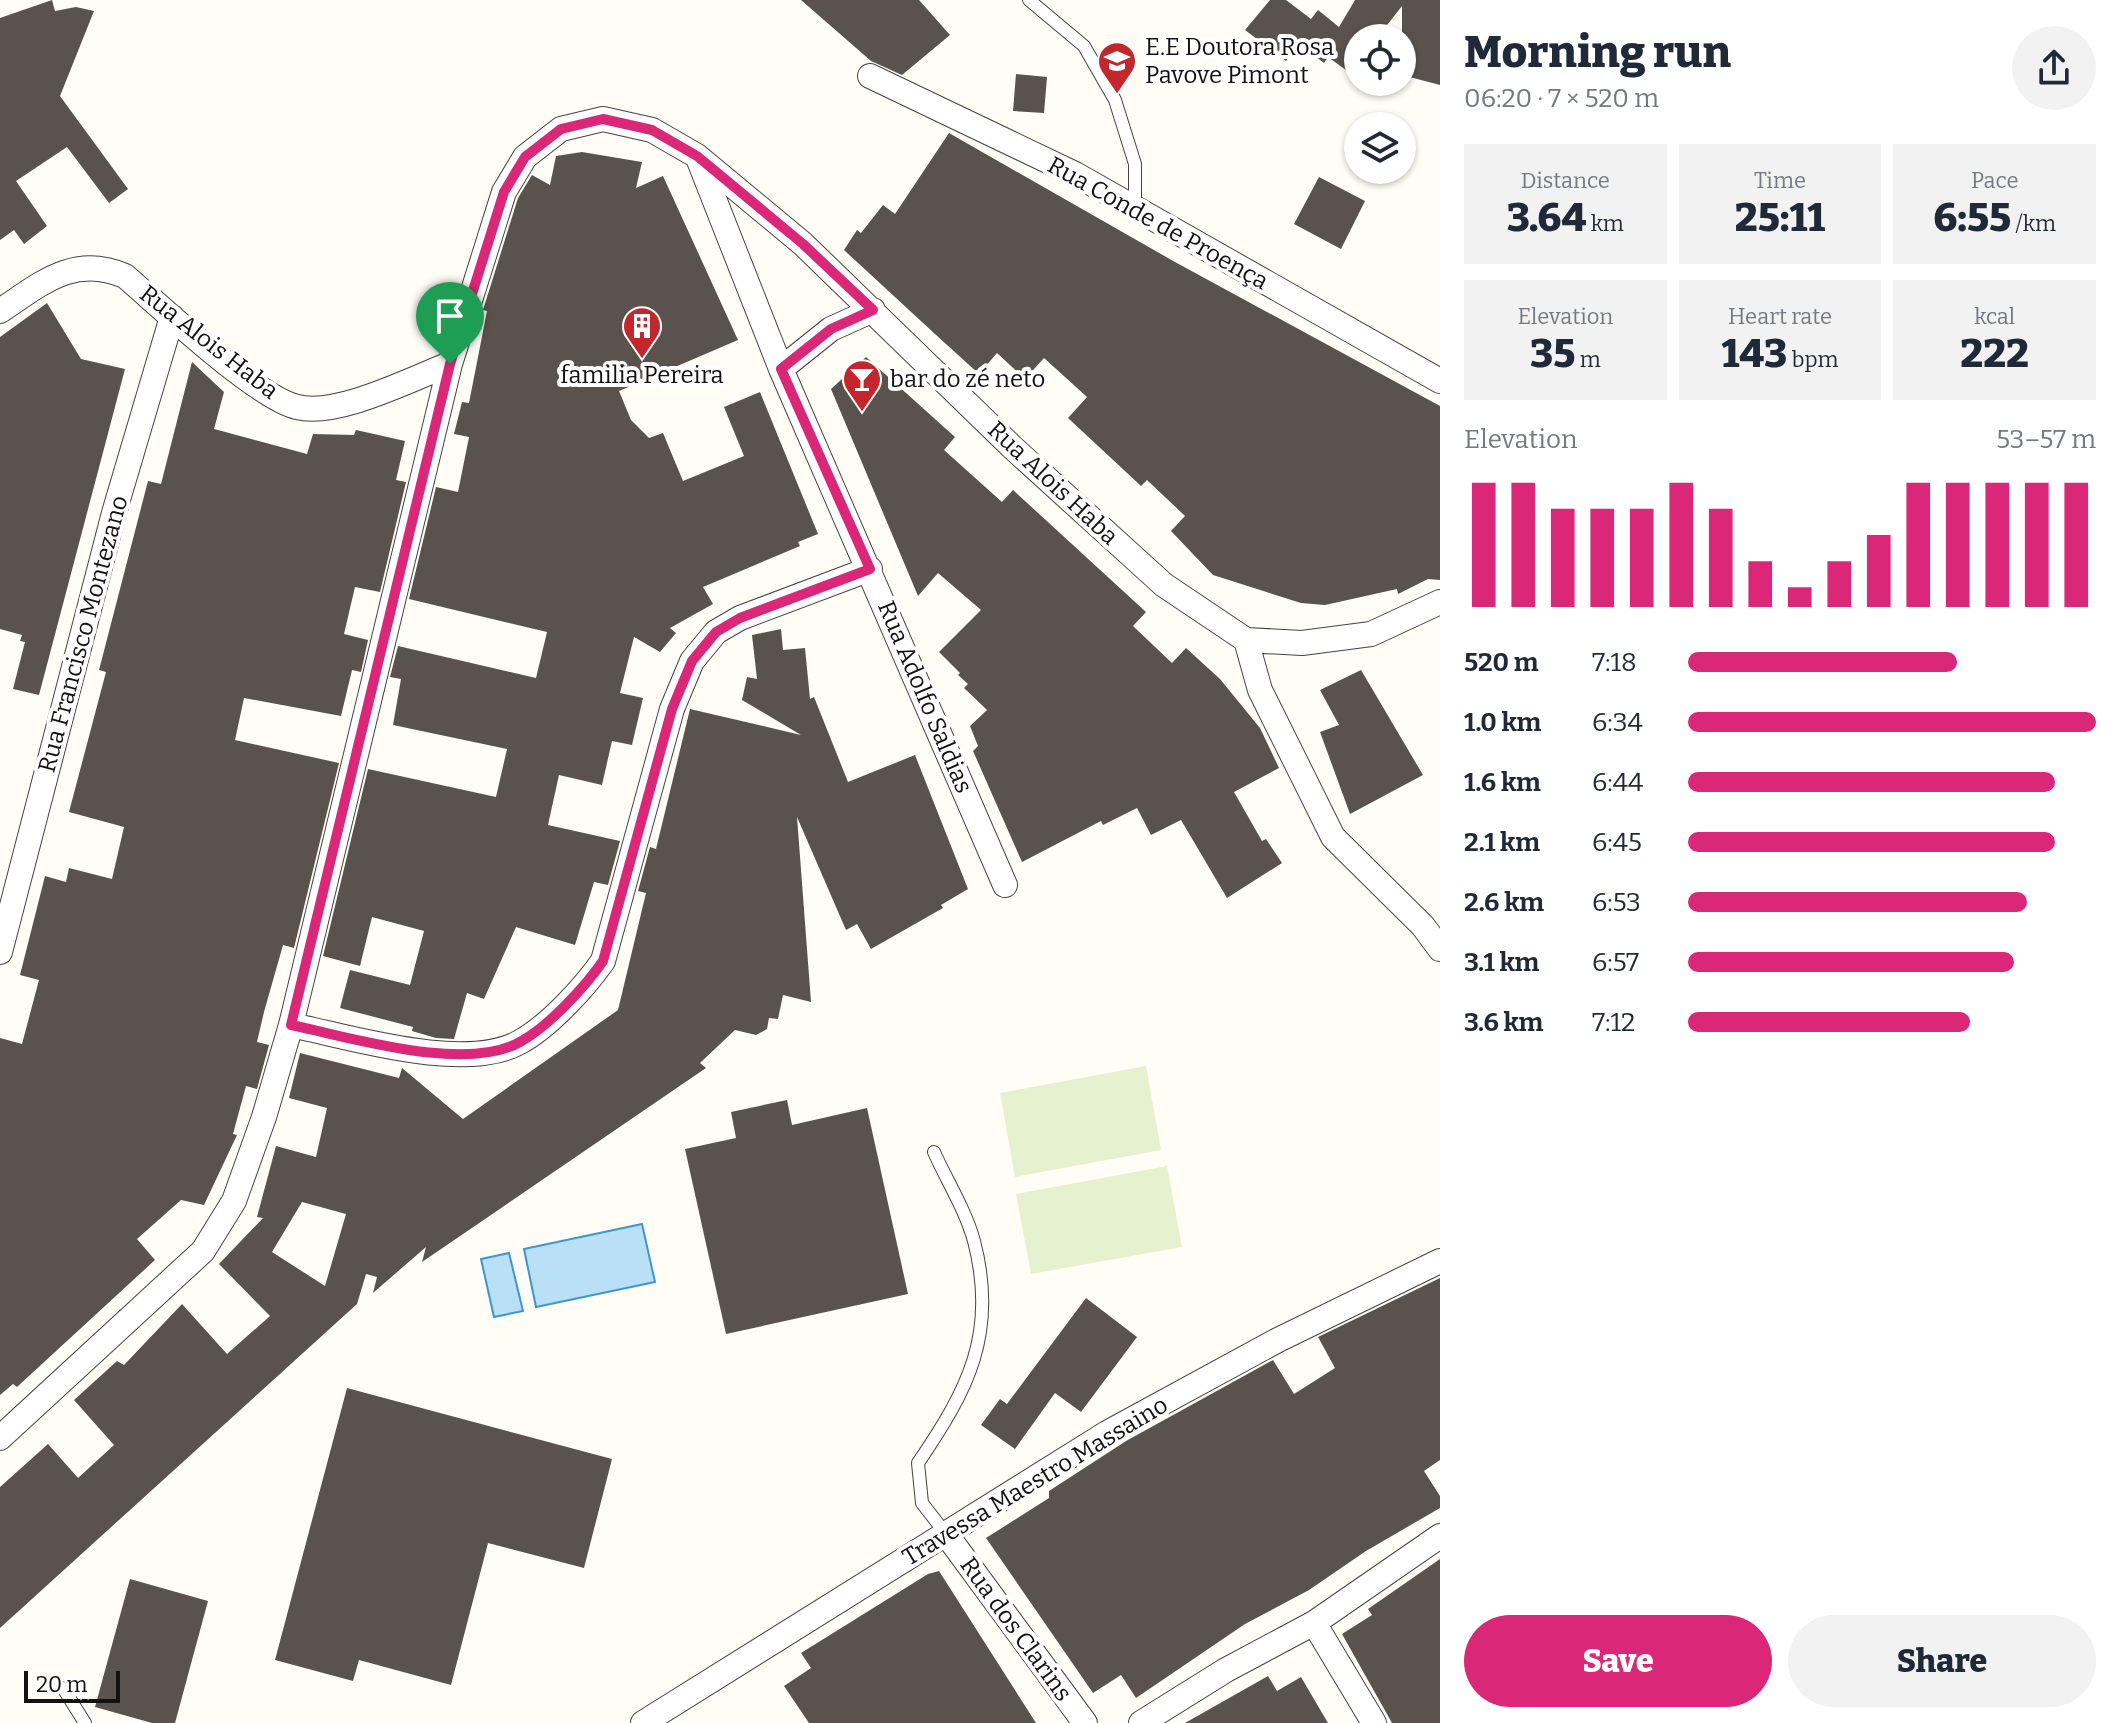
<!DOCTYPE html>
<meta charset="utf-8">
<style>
body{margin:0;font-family:Bitter,serif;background:#f2f2f3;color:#1f2937;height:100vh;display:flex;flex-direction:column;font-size:30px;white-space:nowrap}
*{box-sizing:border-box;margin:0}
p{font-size:26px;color:#747a83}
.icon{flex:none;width:44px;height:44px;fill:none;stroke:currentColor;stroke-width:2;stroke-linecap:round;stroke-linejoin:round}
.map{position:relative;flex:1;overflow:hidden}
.sheet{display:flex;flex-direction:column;background:#fff;width:680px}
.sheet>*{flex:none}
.buttons{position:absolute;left:1344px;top:24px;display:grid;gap:16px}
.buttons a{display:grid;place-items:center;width:72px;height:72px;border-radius:50%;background:#fff;box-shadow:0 2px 6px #0004;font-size:40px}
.scale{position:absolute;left:24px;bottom:20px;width:96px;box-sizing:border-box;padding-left:8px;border:4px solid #111;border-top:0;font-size:22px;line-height:28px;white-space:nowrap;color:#111;-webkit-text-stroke:6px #fff;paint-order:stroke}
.pin{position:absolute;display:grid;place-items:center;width:68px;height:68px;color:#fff;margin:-82px -34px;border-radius:50% 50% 50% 0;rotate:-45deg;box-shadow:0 0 8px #0007}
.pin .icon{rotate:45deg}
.round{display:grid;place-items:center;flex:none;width:84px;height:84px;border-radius:42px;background:#f2f2f3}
.summary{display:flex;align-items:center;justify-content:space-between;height:136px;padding:0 24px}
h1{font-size:44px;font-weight:800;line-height:60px}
.figures{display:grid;grid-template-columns:repeat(3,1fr);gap:12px;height:136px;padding:8px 24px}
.figures div{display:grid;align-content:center;border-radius:0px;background:#f2f2f3;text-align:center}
.figures b{font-size:40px;font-weight:800}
.figures small{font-size:22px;font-weight:400}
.figures p{font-size:22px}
.chart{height:224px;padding:16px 24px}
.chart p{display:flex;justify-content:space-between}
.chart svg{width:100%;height:144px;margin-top:8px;stroke:#db2777;stroke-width:6}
.action{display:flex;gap:16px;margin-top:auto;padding:16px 24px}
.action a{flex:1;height:92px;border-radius:48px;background:#db2777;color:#fff;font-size:32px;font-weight:800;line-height:92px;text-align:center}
.action a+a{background:#f2f2f3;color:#1f2937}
ul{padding:0 24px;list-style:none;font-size:26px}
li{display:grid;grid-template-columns:128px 96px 1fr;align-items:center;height:60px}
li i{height:20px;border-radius:10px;background:#db2777}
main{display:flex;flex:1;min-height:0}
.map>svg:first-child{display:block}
</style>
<main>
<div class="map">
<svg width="1440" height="1723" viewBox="0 0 1440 1723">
<rect width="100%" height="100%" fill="#fffdf5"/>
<!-- pitch -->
<path fill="#e6f2cf" d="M1146,1066L1161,1150L1015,1177L1000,1093Z
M1167,1166L1182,1247L1031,1274L1016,1194Z"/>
<!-- water -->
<path fill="#b9e0f7" stroke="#3f96cf" stroke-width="2" d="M642,1224L655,1282L536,1307L524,1249Z
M509,1253L523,1311L494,1317L481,1259Z"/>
<!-- building -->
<path fill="#5a524d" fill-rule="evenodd" d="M52,0L55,11L76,7L94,11L60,96L128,189L109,203L67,147L16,181L47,226L24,244L14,230L0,240V18Z
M801,0H919L950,35L902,75L871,61Z
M1270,0H1286L1311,19L1318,10L1339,27L1355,0H1440V85L1402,75V6L1377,38H1358V63L1350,73L1328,57L1324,63L1299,44L1286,61L1245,30Z
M1016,74L1047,77L1044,113L1013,111Z
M949,133L1175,262L1440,406V580L1428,579L1398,594L1397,589L1325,605L1301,603L1213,575L1171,531L1185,516L1147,480L1141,486L1068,418L1087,397L1044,358L1025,379L997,353L979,374L935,334L844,250L857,230L861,233L883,205L895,214Z
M582,152L642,162L636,188L663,176L738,340L619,391L631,420L649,438L663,433L683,481L744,456L724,407L760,392L818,534L798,542L800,546L703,587L713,604L670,628L676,633L660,652L634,637L620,693L643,698L632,745L612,741L602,785L559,775L548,825L620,841L608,885L594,882L575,945L516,927L484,999L467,993L454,1039L436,1038L412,1031L413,1027L340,1008L350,970L410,985L424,931L372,917L360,966L323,956L368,769L496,797L507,749L393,725L401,679L390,677L398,646L536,678L547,632L409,599L436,487L458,492L469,437L454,434L462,402L469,403L487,311L483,310L518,198L532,175L550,185L556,156Z
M1319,177L1365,201L1341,249L1294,224Z
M47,303L81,359L125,369L39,695L13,689L25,642L20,641L22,635L0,629V337Z
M866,357L955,437L944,450L1002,502L1013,490L1146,612L1133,626L1172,663L1186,648L1220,679L1260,728L1279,768L1234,792L1262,841L1266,839L1282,863L1227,898L1181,820L1151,835L1137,808L1103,825L1101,821L1022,862L973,751L978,746L970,726L987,710L964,688L968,684L958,675L960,673L939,652L981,610L938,573L918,596L831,389Z
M192,362L224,392L214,429L307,454L313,434L354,435L356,430L405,441L396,480L406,482L380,592L355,587L344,634L368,640L361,672L352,670L341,716L244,698L235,740L339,763L294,948L283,945L264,1012L257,1042L269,1045L257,1089L246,1086L233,1134L237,1135L204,1205L181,1200L137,1239L155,1260L17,1387L13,1384L0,1395V1038L22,1044L39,980L20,975L45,876L66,882L69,868L112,879L124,827L69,812L106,672L99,670L148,481L161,484Z
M781,629L783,650L805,648L810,699L814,697L848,782L915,755L968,889L941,905L943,908L871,949L857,924L846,930L797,817L811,1002L783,995L778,1019L769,1018L767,1029L756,1035L735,1030L700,1063L706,1068L422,1262L426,1247L373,1293L377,1277L366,1274L357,1304L0,1628V1487L48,1444L78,1478L114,1445L74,1400L117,1361L124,1365L182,1304L227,1354L270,1316L219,1264L263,1218L257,1217L276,1146L316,1157L327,1108L289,1098L300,1053L399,1078L402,1068L463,1119L618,1010L646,893L638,891L650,847L656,849L690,709L801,735L742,700L747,677L757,679L752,635ZM302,1202L346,1214L325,1286L272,1252Z
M1361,670L1423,775L1350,814L1320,732L1339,725L1320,690Z
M787,1100L792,1125L867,1108L908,1294L726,1334L685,1149L736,1138L731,1112Z
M1440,1278V1460L1424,1471L1440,1496V1508L1366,1551L1309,1590L1245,1624L1136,1698L1121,1675L1093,1693L986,1538L1049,1498V1491L1126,1441L1273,1360L1294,1394L1335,1368L1318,1337Z
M1086,1298L1137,1337L1081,1412L1055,1393L1015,1449L981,1425L1000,1399L1007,1404Z
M347,1388L612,1459L584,1568L488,1543L451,1685L359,1660L353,1681L275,1660Z
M1440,1559V1723H1392L1342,1634L1372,1615L1368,1609Z
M939,1571L1036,1723H809L784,1686L811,1668L801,1653L928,1574Z
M130,1579L208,1601L175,1723H152L95,1707Z
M1268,1676L1277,1691L1301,1677L1328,1723H1185Z"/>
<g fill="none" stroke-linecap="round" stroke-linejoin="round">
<defs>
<path id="lane" d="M1029,0L1084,46L1115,100L1135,164V208
M934,1152C947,1181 966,1211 974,1241C998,1333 968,1390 918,1463L922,1503L946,1534
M63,1688L85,1723"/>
<path id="street" d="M870,76L1075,174L1440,381
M698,158L781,369L1005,885
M0,311C42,283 74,254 125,276C160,306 257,398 297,407C338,417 411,379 450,364
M781,369L831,329L873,310
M1246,640L1260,690L1333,837L1423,926L1440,949
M0,952L114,513L172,317
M291,1025C350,1037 465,1073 520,1042C549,1026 584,988 603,961L672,709L692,661L716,632L740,618L870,569
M0,1438L203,1251L234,1201L264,1117L291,1025L450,364L504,192L525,157L561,129L603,119L652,130L697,156L803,244L1012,447L1164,585L1246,640L1302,643L1371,634L1440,602
M946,1534L1085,1723
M1314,1623L1374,1723
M643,1723L1107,1433L1278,1340L1440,1261
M1141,1723L1226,1670L1314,1623L1440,1536"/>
</defs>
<!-- lane casing -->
<use href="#lane" stroke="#444" stroke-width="14"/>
<!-- street casing -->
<use href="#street" stroke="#444" stroke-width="26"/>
<!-- lane -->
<use href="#lane" stroke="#fff" stroke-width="12"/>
<!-- street -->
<use href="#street" stroke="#fff" stroke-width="24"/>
</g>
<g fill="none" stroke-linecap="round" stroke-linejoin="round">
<defs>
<path id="route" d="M603,119L652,130L697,156L803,244L873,310L831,329L781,369L870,569L740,618L716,632L692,661L672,709L603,961C584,988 549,1026 520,1042C465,1073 350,1037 291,1025L450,364L504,192L525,157L561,129Z"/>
</defs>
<!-- route casing -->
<use href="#route" stroke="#fff" stroke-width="16"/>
<!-- route -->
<use href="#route" stroke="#db2777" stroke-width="10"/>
</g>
<!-- icons -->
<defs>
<symbol id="school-pin" viewBox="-11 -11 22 30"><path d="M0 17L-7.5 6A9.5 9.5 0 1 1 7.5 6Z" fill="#c4262e" stroke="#fff"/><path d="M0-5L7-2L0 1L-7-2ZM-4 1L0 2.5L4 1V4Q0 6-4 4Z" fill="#fff"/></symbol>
<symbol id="building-pin" viewBox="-11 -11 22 30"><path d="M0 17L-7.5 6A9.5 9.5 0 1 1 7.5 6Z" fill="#c4262e" stroke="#fff"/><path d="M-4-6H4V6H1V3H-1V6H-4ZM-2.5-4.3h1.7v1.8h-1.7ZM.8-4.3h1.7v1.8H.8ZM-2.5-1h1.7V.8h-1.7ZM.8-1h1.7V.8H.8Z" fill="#fff"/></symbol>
<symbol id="bar-pin" viewBox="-11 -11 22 30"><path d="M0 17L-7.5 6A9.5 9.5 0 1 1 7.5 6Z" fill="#c4262e" stroke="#fff"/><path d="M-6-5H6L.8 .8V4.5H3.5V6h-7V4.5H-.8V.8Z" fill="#fff"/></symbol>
</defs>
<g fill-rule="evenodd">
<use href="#school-pin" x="1095" y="39" width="44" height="60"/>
<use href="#building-pin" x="620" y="304" width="44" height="60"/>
<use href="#bar-pin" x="840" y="357" width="44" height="60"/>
</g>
<g text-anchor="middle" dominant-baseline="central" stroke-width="8" stroke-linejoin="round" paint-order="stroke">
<!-- poi labels -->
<g font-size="24" fill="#111" stroke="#fff" text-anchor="start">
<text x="1145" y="47">E.E Doutora Rosa<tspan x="1145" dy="28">Pavove Pimont</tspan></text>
<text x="642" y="375" text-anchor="middle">familia Pereira</text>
<text x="890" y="379">bar do zé neto</text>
</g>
<!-- street labels -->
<g font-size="24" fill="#111" stroke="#fff">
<text transform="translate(1158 223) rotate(29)">Rua Conde de Proença</text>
<text transform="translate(209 342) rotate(38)">Rua Alois Haba</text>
<text transform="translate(1053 483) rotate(43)">Rua Alois Haba</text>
<text transform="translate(83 634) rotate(-75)">Rua Francisco Montezano</text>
<text transform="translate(925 697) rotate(67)">Rua Adolfo Saldias</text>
<text transform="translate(1035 1481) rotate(-31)">Travessa Maestro Massaino</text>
<text transform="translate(1016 1629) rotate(54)">Rua dos Clarins</text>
</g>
</g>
</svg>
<div class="buttons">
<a><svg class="icon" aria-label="locate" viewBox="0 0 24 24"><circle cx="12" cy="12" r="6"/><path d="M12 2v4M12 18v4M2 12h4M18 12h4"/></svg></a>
<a><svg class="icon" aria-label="layers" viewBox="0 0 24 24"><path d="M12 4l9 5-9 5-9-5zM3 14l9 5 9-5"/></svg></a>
</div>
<div class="scale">20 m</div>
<div class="pin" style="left:450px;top:364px;background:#1e9e55"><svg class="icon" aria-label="arrive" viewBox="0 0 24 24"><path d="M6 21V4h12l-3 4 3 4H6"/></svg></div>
</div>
<section class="sheet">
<div class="summary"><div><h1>Morning run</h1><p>06:20 · 7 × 520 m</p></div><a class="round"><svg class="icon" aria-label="share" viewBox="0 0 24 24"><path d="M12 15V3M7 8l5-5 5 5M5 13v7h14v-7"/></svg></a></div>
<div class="figures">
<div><p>Distance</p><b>3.64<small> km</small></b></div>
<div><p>Time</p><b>25:11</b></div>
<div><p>Pace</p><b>6:55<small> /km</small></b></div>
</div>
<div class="figures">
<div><p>Elevation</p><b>35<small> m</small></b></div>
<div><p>Heart rate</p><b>143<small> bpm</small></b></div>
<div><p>kcal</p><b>222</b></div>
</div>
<div class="chart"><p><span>Elevation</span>53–57 m</p>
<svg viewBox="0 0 160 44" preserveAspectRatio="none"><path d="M5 44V6M15 44V6M25 44V14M35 44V14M45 44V14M55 44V6M65 44V14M75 44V30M85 44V38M95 44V30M105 44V22M115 44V6M125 44V6M135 44V6M145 44V6M155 44V6"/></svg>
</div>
<ul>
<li><b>520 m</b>7:18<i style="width:66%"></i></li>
<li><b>1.0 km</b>6:34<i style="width:100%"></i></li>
<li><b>1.6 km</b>6:44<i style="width:90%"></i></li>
<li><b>2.1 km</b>6:45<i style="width:90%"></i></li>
<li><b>2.6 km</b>6:53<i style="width:83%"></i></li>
<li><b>3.1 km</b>6:57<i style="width:80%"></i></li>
<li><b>3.6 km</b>7:12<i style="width:69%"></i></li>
</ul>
<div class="action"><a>Save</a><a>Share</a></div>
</section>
</main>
